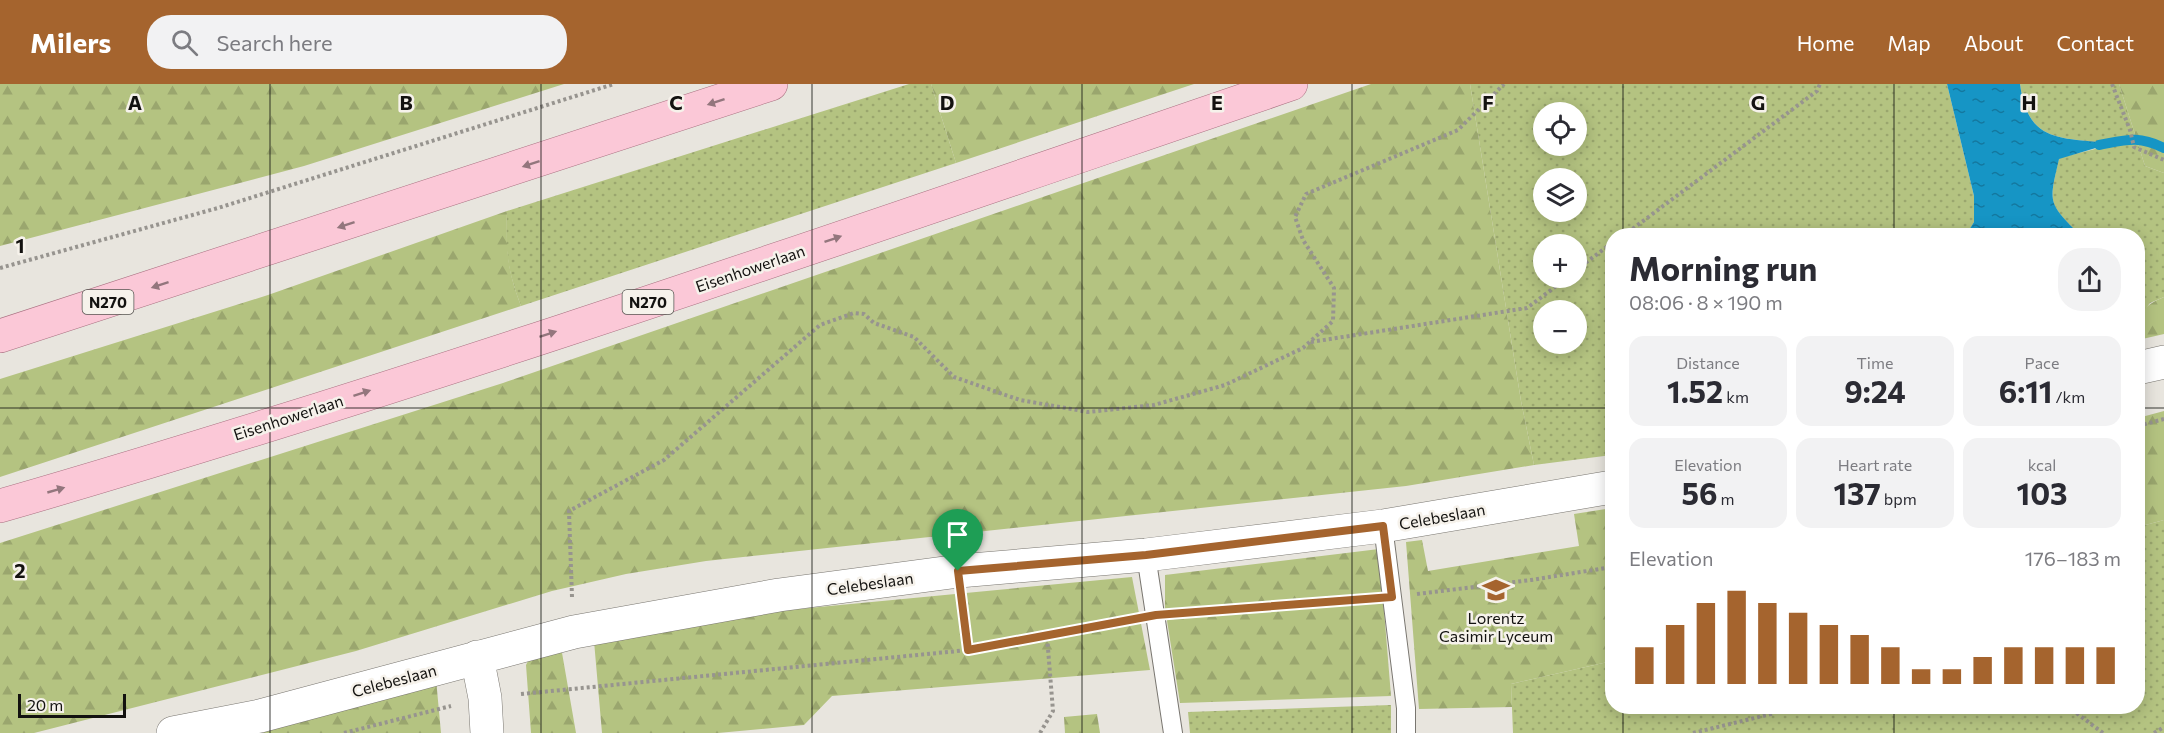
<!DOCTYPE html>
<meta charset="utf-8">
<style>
body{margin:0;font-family:Commissioner,sans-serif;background:#f2f2f3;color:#2b2b33;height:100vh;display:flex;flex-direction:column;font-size:22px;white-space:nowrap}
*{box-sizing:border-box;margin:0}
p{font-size:20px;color:#7c7c81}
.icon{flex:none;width:33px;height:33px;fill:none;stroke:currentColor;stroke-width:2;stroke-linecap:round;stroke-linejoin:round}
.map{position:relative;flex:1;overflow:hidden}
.drawer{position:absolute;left:1605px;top:144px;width:540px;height:486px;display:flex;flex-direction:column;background:#fff;border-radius:24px;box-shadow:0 3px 15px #0003}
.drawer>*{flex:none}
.buttons{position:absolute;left:1533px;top:18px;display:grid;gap:12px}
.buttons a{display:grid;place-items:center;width:54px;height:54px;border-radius:50%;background:#fff;box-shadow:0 3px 15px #0003;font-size:30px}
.scale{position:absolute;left:18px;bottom:15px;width:108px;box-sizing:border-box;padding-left:6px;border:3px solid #131210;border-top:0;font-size:16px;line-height:21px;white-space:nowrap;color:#131210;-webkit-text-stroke:4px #f6f2eb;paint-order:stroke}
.pin{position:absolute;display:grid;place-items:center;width:51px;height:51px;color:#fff;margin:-62px -26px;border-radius:50% 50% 50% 0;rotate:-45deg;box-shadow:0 0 6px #0007}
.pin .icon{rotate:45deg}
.round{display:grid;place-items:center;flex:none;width:63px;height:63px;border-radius:24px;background:#f2f2f3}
.headline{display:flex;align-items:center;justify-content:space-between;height:102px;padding:0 24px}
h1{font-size:33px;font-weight:700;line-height:45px}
.metrics{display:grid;grid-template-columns:repeat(3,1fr);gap:9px;height:102px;padding:6px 24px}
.metrics div{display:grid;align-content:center;border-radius:15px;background:#f2f2f3;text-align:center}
.metrics b{font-size:30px;font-weight:700}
.metrics small{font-size:16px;font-weight:400}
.metrics p{font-size:16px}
.chart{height:168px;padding:12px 24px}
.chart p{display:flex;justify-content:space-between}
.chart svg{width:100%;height:108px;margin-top:6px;stroke:#a5642e;stroke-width:6}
header{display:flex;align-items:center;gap:36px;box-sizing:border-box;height:84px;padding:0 30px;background:#a5642e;color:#fff}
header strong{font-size:28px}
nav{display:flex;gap:33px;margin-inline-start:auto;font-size:21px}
.search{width:420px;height:54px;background:#f2f2f3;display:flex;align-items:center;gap:15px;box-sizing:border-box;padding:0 21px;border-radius:24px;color:#7c7c81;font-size:22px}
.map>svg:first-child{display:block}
</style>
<header>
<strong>Milers</strong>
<div class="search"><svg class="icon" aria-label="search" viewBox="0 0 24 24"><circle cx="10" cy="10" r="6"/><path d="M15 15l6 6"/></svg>Search here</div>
<nav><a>Home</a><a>Map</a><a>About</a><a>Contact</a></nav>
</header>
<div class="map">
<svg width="2164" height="649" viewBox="0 0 2164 649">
<defs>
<pattern id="grass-dots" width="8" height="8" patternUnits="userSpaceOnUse" patternTransform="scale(1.5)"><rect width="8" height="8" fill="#b4c381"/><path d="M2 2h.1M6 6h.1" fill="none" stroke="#9aa66e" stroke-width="1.8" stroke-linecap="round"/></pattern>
<pattern id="forest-firs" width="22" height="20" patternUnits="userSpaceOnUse" patternTransform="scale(1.5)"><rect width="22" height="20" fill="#b4c381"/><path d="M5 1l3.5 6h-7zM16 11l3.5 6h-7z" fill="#9aa66e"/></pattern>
<pattern id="water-ripples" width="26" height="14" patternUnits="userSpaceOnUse" patternTransform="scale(1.5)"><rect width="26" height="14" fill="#1695c5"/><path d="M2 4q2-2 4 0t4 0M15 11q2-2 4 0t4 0" fill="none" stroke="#13789f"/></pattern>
</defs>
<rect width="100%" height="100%" fill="#e8e5de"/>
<!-- grass -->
<path fill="url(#grass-dots)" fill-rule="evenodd" d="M909,0H931L956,79L521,222C507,185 505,166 507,127Z
M1470,0H1947L1974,112V138L1966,152H1612V371L1534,381L1521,317ZM1544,28H1576V62H1544ZM1544,94H1576V128H1544ZM1544,160H1576V194H1544ZM1544,226H1576V260H1544Z
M2020,0H2119L2145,82L2164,89V213L2150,219L2138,235V152L2080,151C2047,118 2049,120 2059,74L2099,64V58C2053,54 2027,53 2020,0Z
M2164,436V649H1513L1511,600L1612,577V622H2138V443Z
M1391,621V649H1190L1188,628Z"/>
<!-- forest -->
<path fill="url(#forest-firs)" d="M0,0H564L304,82L0,162Z
M931,0H1194L956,79Z
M1371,0H1470L1521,317L1534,381L1406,402L706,477L626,490L552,507L356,567L34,649H0V459L503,299Z
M2119,0H2164V89L2145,82Z
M507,127C506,166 507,185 521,222L0,393V295L268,211Z
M2164,213V250L2138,256C2137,232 2140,223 2164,213Z
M2164,327V436L2138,443V334Z
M1612,424V577L1511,600L1512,623L1419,625L1406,458L1422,456L1428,487L1579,462L1574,430Z
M1379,465L1391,612L1180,619L1165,524V491Z
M1132,493L1150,586L832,612L804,641L718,649H602L594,557L767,528Z
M561,563L576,649H531L526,581L529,575Z
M436,595L441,649H252Z
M1097,630L1100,649H1065L1064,633Z"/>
<!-- water -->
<path fill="url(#water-ripples)" d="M1947,0H2020C2027,53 2053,54 2099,58V63L2059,75C2049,119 2047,118 2080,151H1966L1974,138V112Z"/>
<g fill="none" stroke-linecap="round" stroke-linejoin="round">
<!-- stream -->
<path stroke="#1695c5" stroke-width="10" d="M2099,61C2126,56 2138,51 2164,64"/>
<defs>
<path id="service" d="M1383,442L1406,624V649
M1146,471L1173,649"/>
<path id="minor" d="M2138,284L2164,278
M477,573L485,614L487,649
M173,649L260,632L574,548L779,511L959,487L1146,471L1383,442L1612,403"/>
<path id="primary" d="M0,252L771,0
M0,422C435,296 863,146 1291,0"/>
</defs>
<!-- service casing -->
<use href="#service" stroke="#797670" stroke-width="20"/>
<!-- minor casing -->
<use href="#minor" stroke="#797670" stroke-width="34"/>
<!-- primary casing -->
<use href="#primary" stroke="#a87080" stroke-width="34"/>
<!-- path -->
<path stroke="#97948f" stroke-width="4" stroke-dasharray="3 3" stroke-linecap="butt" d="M2112,0L2130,46L2134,63L2164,76
M1623,152L1817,7L1820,0
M0,184L218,124L614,0
M1576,186L1612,159
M1311,258L1527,224L1567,194
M2138,342L2164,335
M1417,510L1531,496L1612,483
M572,513L569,427L664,376L820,241L854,229L864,230L874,239L914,253L954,293L1020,316L1088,328L1154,321L1225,301L1303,264L1333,237L1334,204L1303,156L1295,133L1306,110L1458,46L1504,0
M963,522L968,566
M1181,529L1365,516
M521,610L968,566L1129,536
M2067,622L2103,649
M344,649L451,622
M1040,649L1053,627L1047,552
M1693,649L1771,630L1785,622
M2154,649L2164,643"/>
<!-- service -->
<use href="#service" stroke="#fff" stroke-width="18"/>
<!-- minor -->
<use href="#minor" stroke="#fff" stroke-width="33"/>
<!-- primary -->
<use href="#primary" stroke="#fbc8d7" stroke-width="33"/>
</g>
<!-- one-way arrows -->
<defs><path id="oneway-solid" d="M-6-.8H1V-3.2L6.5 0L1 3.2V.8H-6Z" transform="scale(1.5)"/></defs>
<g fill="#93767d">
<use href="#oneway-solid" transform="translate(716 18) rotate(162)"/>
<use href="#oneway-solid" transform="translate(531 80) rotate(162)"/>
<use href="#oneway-solid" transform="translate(346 141) rotate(162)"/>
<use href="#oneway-solid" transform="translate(833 155) rotate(-19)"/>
<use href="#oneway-solid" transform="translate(160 201) rotate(162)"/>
<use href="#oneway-solid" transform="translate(548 250) rotate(-18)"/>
<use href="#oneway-solid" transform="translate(362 309) rotate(-18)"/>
<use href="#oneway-solid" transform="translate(56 406) rotate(-16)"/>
</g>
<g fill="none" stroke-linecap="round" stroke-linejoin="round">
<defs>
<path id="route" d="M1383,442L1392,513L1156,531L968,566L958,487L1146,471Z"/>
</defs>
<!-- route casing -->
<use href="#route" stroke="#fff" stroke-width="12"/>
<!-- route -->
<use href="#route" stroke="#a5642e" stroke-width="8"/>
</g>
<!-- grid -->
<path fill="none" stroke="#131210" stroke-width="1.5" stroke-opacity="0.55" d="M270,0V649M541,0V649M812,0V649M1082,0V649M1352,0V649M1623,0V152M1894,0V152M0,324H1612M2138,324H2164M1623,622V649M1894,622V649"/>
<!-- icons -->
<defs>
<symbol id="school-bare" viewBox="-9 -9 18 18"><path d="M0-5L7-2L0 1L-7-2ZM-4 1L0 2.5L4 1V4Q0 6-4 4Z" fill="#a5642e" stroke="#f6f2eb" stroke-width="2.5" paint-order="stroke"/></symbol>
</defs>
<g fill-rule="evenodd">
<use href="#school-bare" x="1477" y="487" width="38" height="38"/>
</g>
<g text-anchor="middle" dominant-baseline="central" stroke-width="5" stroke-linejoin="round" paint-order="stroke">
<!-- shield labels -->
<g fill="#f6f2eb" stroke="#575552" stroke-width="1.5">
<rect x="82.5" y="206" width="51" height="24" rx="4.5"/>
<rect x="622.5" y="206" width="51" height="24" rx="4.5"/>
</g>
<g font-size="15" font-weight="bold" fill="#131210">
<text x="108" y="218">N270</text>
<text x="648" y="218">N270</text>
</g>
<!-- street labels -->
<g font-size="16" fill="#131210" stroke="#f6f2eb">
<text transform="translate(750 184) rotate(-19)">Eisenhowerlaan</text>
<text transform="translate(288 333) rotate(-18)">Eisenhowerlaan</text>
<text transform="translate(1442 432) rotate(-10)">Celebeslaan</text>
<text transform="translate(870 499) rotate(-8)">Celebeslaan</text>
<text transform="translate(394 596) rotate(-15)">Celebeslaan</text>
</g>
<!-- poi labels -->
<g font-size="16" fill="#131210" stroke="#f6f2eb">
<text x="1496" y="533">Lorentz<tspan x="1496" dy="18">Casimir Lyceum</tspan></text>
</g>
</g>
<g font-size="20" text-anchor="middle" font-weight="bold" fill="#131210" stroke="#f6f2eb" stroke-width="5" stroke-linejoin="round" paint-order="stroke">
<text x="135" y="26">A</text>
<text x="406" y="26">B</text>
<text x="676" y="26">C</text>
<text x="947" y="26">D</text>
<text x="1217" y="26">E</text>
<text x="1488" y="26">F</text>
<text x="1758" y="26">G</text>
<text x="2029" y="26">H</text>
<text x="20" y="169">1</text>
<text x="20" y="494">2</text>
</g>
</svg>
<div class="buttons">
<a><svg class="icon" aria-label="locate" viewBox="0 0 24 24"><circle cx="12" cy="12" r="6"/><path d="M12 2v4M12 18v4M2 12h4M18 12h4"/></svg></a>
<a><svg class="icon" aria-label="layers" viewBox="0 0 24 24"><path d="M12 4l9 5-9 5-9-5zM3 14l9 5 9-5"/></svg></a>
<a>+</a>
<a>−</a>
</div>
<div class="scale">20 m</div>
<div class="pin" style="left:958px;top:487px;background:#1e9e55"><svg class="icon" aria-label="arrive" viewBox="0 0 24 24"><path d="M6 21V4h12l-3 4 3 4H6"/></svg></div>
<section class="drawer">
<div class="headline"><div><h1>Morning run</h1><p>08:06 · 8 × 190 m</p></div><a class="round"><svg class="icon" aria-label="share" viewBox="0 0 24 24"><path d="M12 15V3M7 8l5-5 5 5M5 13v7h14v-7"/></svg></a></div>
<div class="metrics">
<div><p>Distance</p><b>1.52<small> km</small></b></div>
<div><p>Time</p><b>9:24</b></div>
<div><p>Pace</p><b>6:11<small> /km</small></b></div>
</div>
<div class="metrics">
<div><p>Elevation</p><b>56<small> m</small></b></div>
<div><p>Heart rate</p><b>137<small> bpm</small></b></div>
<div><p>kcal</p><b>103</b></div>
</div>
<div class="chart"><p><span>Elevation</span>176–183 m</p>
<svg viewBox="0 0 160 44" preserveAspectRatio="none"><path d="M5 44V29M15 44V20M25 44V11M35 44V6M45 44V11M55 44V15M65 44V20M75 44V24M85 44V29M95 44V38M105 44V38M115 44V33M125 44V29M135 44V29M145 44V29M155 44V29"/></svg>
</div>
</section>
</div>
